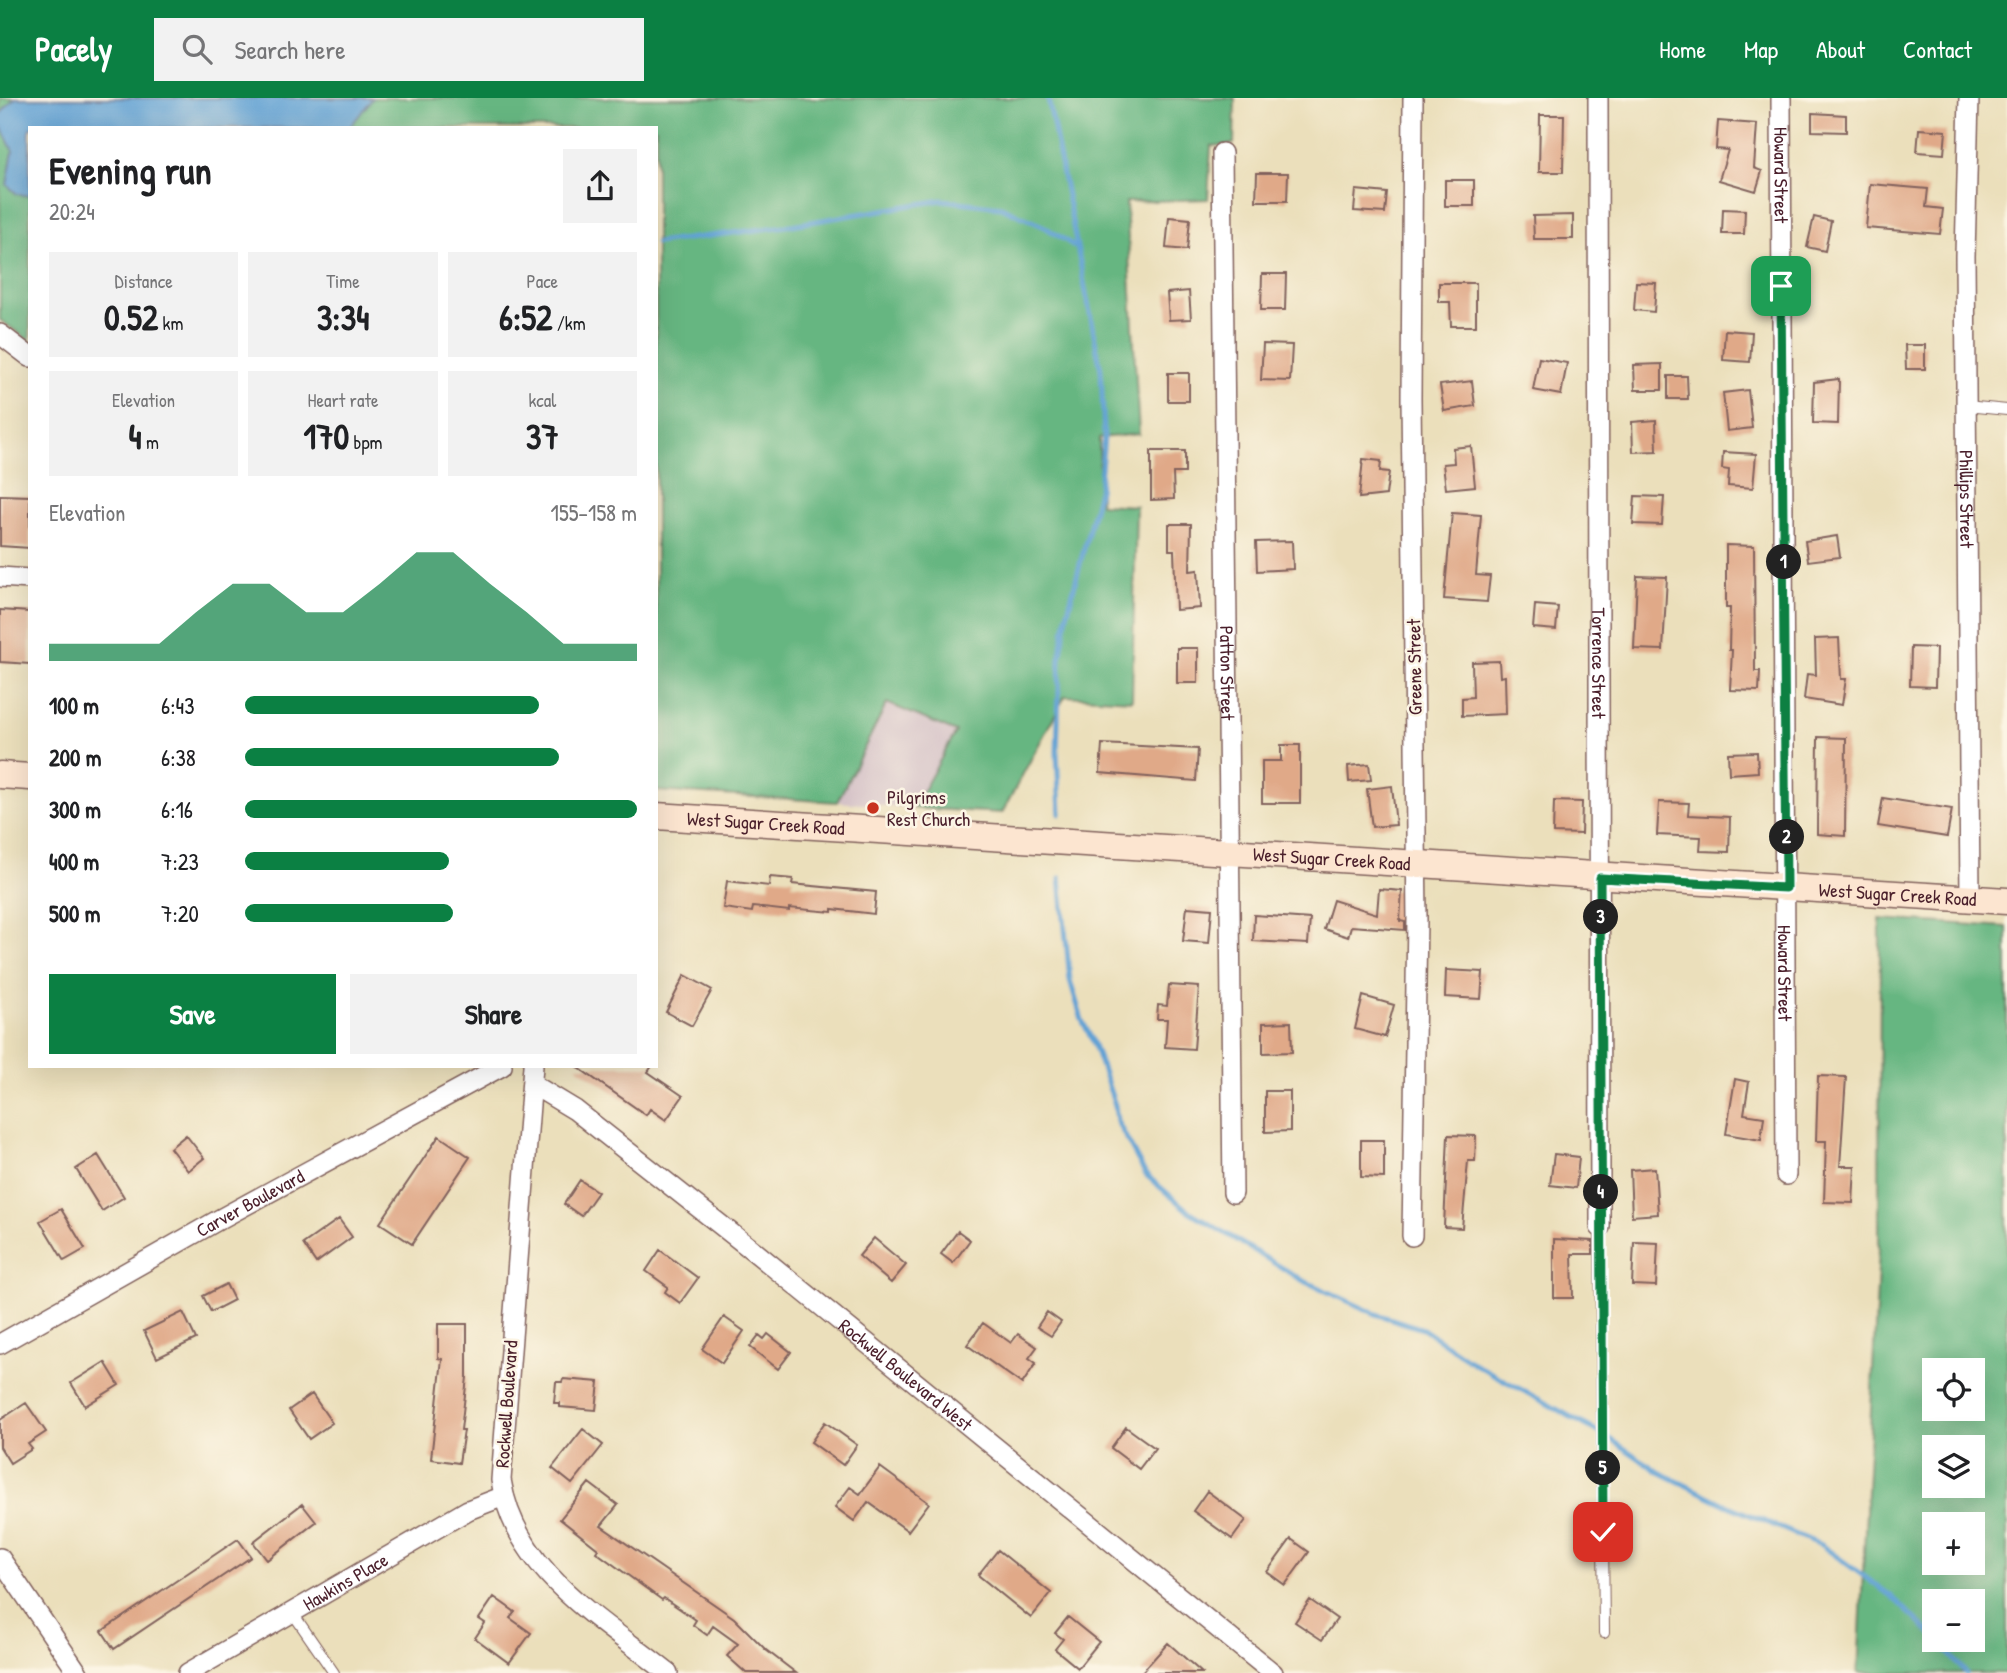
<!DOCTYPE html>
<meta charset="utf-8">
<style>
body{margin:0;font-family:"Patrick Hand",sans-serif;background:#f2f2f2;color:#202124;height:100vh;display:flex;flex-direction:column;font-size:26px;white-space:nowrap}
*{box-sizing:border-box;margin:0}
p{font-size:23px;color:#757577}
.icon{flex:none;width:38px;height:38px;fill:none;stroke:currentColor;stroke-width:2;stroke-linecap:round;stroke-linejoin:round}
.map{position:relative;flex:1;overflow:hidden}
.details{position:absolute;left:28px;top:28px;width:630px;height:942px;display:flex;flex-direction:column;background:#fff;border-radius:0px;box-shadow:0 7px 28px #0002}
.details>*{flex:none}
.fabs{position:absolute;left:1922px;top:1260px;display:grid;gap:14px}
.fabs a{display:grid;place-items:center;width:63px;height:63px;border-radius:0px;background:#fff;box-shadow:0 7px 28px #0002;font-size:35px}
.pin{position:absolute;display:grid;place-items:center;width:60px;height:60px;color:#fff;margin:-30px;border-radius:14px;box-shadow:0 4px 10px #0006}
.km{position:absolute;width:35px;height:35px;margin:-18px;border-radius:50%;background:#222;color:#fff;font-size:19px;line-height:35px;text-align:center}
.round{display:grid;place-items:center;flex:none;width:74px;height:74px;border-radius:0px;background:#f2f2f2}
.headline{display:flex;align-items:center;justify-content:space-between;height:119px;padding:0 21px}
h1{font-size:38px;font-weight:700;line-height:52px}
.metrics{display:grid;grid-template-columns:repeat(3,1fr);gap:10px;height:119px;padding:7px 21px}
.metrics div{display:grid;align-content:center;border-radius:0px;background:#f2f2f2;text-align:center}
.metrics b{font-size:35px;font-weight:700}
.metrics small{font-size:19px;font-weight:400}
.metrics p{font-size:19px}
.chart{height:196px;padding:14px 21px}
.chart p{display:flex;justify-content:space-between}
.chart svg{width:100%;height:126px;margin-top:7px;fill:#0b8043;opacity:.7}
.button{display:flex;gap:14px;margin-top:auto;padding:14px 21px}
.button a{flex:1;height:80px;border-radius:0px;background:#0b8043;color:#fff;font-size:28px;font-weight:700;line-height:80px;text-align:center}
.button a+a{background:#f2f2f2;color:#202124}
ul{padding:0 21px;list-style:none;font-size:23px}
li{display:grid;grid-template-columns:112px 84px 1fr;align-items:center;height:52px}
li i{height:18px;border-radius:9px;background:#0b8043}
header{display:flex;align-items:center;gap:42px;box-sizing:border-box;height:98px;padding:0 35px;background:#0b8043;color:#fff}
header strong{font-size:33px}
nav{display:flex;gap:38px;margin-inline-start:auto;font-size:24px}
.search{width:490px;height:63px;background:#f2f2f2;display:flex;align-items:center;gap:18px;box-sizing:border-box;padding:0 24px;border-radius:0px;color:#757577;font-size:26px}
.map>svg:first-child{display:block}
</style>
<header>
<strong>Pacely</strong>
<div class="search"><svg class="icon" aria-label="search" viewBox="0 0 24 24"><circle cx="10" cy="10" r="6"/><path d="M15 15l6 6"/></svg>Search here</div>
<nav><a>Home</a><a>Map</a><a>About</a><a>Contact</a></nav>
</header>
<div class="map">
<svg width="2007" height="1575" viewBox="0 0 2007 1575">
<rect width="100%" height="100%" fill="#fcf5e5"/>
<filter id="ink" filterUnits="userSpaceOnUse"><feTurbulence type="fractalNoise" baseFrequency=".0143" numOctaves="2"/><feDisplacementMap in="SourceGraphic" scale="14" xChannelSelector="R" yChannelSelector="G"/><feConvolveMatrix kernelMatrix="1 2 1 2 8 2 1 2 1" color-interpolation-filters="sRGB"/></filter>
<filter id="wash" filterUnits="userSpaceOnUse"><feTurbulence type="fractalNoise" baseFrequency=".00686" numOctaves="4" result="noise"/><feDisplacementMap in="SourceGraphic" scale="28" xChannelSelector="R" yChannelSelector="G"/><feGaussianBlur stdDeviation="1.57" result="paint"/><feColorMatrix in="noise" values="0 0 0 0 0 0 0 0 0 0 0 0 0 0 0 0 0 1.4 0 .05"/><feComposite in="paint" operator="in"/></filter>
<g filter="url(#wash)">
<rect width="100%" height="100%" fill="#ebdfbb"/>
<!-- industrial -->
<path fill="#d2bec5" d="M894,587L979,592L913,710L837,704Z"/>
<!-- forest -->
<path fill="#66b681" stroke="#586a56" stroke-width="2" fill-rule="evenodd" d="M0,0H1235L1234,46L1211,48L1208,101L1126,104L1139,336L1099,340L1100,406L1136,408L1132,602L1065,598L1002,715L913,710L956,634L887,605L837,704L656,693V30H30V243L0,222Z
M1880,821L2007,829V1575H1858L1879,1150ZM1934,1272H1972V1311H1934ZM1934,1349H1972V1388H1934ZM1934,1426H1972V1465H1934ZM1934,1503H1972V1542H1934Z"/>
<!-- water -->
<path fill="#61a1d4" stroke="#566080" stroke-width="2" d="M15,0H373L349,30H30V98L17,96L7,87L13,53L0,27V16Z"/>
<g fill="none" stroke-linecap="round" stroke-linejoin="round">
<!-- stream -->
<path stroke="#61a1d4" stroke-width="5" d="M1048,0L1101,272L1104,339L1099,392L1067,517L1060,561L1057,655L1060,716
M656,145L786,128L942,102L1001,109L1045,129L1077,150
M1060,780L1070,882L1082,922L1093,944L1115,1007L1117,1023L1146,1077L1187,1112L1302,1182L1376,1216L1423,1231L1473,1265L1609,1340L1659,1374L1726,1407L1821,1447L1891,1498L1934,1538
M1937,1542L1966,1575"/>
</g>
<g id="blocks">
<!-- building -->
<path fill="#e0a988" d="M1812,15L1846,17V34L1812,33Z
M1540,17H1564L1563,74H1539Z
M1718,23L1757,26L1754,70L1762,73L1756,93L1719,82L1728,52L1716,51Z
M1919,31L1946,33L1944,56L1917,54Z
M1257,75H1288L1287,103H1256Z
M1445,82H1474V108H1445Z
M1870,86L1928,91L1926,109L1943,111L1940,136L1866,130Z
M1356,92L1387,95L1385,115L1354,113Z
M1723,111L1745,112L1744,136H1722Z
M1573,117V141H1534L1533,118Z
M1169,119L1190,121L1187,152L1166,150Z
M1814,119L1831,123L1825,153L1807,149Z
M1262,176H1286L1285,212H1261Z
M1636,184L1656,185L1654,214L1634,212Z
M1439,185H1476V228H1451L1450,204H1439Z
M1189,193L1191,221L1169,222L1167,195Z
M1725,232L1752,234L1750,264L1723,262Z
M1263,246L1292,247L1290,283L1261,282Z
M1905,247H1925V271H1906Z
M1539,260L1567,265L1561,297L1533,292Z
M1662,266V292H1635L1634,267Z
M1168,275H1189V303H1168Z
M1668,278H1687L1688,301H1668Z
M1839,281L1838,326L1813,325L1814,284Z
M1472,283L1475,308L1444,313L1440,287Z
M1748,292L1752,330L1727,333L1723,295Z
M1656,322L1657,353L1633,354L1632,324Z
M1471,348L1475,388L1446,391L1443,366L1454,365L1453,350Z
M1151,353H1185V375H1173L1174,401L1151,402Z
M1723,354L1756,356L1753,390L1728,388L1729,372L1722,371Z
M1363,361L1381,363L1380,373L1389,374L1386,397L1359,400Z
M0,397L30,398V450L0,448Z
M1635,398L1664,399L1662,427L1633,426Z
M1452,415L1481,417L1476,477L1490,478L1487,504L1444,501Z
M1169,426H1191L1190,473L1198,472L1200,510L1176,512L1174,452H1169Z
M1837,438L1840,459L1808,463L1805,443Z
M1292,443L1293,471L1257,473L1256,444Z
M1726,447L1754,448L1755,573H1760L1759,593L1730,592L1732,552H1729L1730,510H1726Z
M1637,478L1667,479L1663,552L1634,551Z
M1535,507L1558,509L1556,532L1533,530Z
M0,512L30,514V566L0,564Z
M1839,540L1841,581H1846L1842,607L1804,601L1807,576L1816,577L1815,541Z
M1911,549L1936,550L1935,589L1910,588Z
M1177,550H1198V585H1177Z
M1499,563L1500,579L1505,578L1506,616L1462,618V600L1473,599L1472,564Z
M1818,639L1846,640L1845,738L1817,736Z
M1102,646L1198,651L1196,683L1100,675Z
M1281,647H1300V705H1262V663H1281Z
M1757,654L1758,674L1729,676L1728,655Z
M1369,666L1371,682L1349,684L1348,668Z
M1392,688L1396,727L1372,729L1367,691Z
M1883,700L1952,711L1947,739L1878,728Z
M1554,703L1582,704L1581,736L1553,735Z
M1659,704L1689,705L1688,717L1730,719L1729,754L1700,753L1701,739L1657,737Z
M770,779L793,781L792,786L876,794L874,816L832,811V814L789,810V813L753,809L752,814L723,810L727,783L769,788Z
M1379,791L1402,793L1400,823L1405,824V832L1351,828L1348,839L1324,831L1333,802L1377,816Z
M1187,809L1212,811L1209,845L1183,843Z
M1254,817L1310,821L1308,846L1253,843Z
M1446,872L1483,874L1481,901L1445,899Z
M685,877L712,892L692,928L666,914Z
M1169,887L1199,889L1194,951L1165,949L1167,921H1157L1158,907L1167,908Z
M1363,898L1394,907L1385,939L1355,931Z
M1291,924L1292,954L1263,955V925Z
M576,968H652L648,974L683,998L666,1022L650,1011L646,1017Z
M1818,978L1846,979L1840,1068H1855L1853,1105L1824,1104L1826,1043H1816Z
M1735,981L1749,984L1744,1016L1764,1019L1761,1042L1726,1036Z
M1265,993H1290V1033L1265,1034Z
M186,1037L204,1060L188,1073L170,1050Z
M1448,1037L1476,1038L1475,1063H1468L1462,1130L1444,1129Z
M439,1038L470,1059L412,1146L380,1125Z
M1361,1042H1384V1080L1361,1079Z
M1554,1056L1579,1059L1576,1090L1550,1087Z
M98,1057L124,1099L102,1113L76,1071Z
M1655,1070L1658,1116L1632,1118L1630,1072Z
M580,1082L598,1094L581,1118L564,1106Z
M61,1111L85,1151L64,1163L40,1123Z
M339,1121L352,1139L316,1165L303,1146Z
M958,1133L970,1142L953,1165L941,1156Z
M874,1140L906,1167L891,1185L859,1158Z
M1554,1141L1593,1143V1156H1572L1573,1200H1554Z
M1634,1144L1658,1145L1656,1188L1632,1187Z
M660,1152L698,1180L680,1205L665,1194L668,1189L646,1173Z
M226,1186L234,1202L211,1214L203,1198Z
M183,1214L196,1241L157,1260L144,1233Z
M1047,1214L1061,1224L1051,1238L1037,1229Z
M724,1219L744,1233L722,1265L702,1251Z
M983,1225L1011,1245L1018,1236L1037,1249L1029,1260L1036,1265L1022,1286L967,1247Z
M438,1226H467V1279L461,1332H464L459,1365L431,1361L442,1261L438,1260Z
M768,1236L791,1254L778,1271L750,1249L759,1237L764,1241Z
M105,1264L119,1287L85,1308L71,1285Z
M563,1281L599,1284L596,1312L560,1309V1305H554L556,1284H562Z
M312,1296L332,1325L309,1341L289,1312Z
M26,1305L46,1334L28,1346L32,1351L10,1365L0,1349V1322Z
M825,1324L857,1347L843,1367L811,1344Z
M1126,1329L1155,1350L1139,1371L1111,1350Z
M583,1331L603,1347L572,1386L552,1370Z
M880,1369L929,1405L908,1433L868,1404L854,1423L835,1409L850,1389L860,1396Z
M589,1385L618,1407L601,1428L734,1520L766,1552L796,1575H746L727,1558L738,1546L713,1528L707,1537L693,1527L696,1522L664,1500L662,1502L596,1454L598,1451L560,1421Z
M1207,1393L1246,1422L1232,1441L1193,1413Z
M302,1406L316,1424L267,1462L253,1444Z
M238,1441L251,1459L114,1551L102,1533Z
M1291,1441L1309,1454L1285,1487L1267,1474Z
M998,1452L1051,1495L1031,1520L978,1477Z
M494,1499L515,1514L510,1520L531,1535L509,1565L475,1540L485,1525L479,1521Z
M1310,1502L1337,1521L1322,1542L1295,1524Z
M1068,1519L1099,1544L1078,1570L1055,1551L1063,1541L1055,1535Z
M1168,1545L1202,1575H1141Z"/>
</g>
</g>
<g filter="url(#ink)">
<use href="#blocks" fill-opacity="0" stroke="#82625d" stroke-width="2"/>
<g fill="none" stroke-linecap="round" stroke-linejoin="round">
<defs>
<path id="lane" d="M1966,308L2007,312
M1600,1129L1604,1535
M292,1514L334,1575"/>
<g id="street">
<path id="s1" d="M1598,0L1600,1129"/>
<path id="s2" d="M1781,0L1786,1077"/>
<path id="s3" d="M1969,0L1965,158L1970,801"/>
<path id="s4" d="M1222,55L1233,1095"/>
<path d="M0,236L30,259"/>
<path d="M0,479L30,481"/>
<path d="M533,968L501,1382C515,1474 601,1521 668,1575"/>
<path id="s5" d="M532,986L575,1012L755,1154L1273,1575"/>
<path d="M1412,1138L1417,821L1411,300L1413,0"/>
<path id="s6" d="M0,1246L220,1121L502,968"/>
<path d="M0,1460L78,1575"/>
<path id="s7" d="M188,1575L468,1412L504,1398"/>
</g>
<g id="secondary">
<path d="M0,677L30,679"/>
<path id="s8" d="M656,718L2007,803"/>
</g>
</defs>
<!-- lane casing -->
<use href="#lane" stroke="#82625d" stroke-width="12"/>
<!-- street casing -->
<use href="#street" stroke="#82625d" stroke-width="22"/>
<!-- secondary casing -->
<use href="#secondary" stroke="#82625d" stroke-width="29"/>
<!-- lane -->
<use href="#lane" stroke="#fff" stroke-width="10"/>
<!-- street -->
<use href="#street" stroke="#fff" stroke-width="19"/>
<!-- secondary -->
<use href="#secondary" stroke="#fce5d0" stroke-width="26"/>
</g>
</g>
<g fill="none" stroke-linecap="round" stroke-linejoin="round" filter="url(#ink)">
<defs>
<path id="route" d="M1603,1434L1600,780L1786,790L1781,188"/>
</defs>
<!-- route casing -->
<use href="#route" stroke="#fff" stroke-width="14"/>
<!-- route -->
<use href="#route" stroke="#0b8043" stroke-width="9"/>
</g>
<!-- markers -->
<circle fill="#c8321e" stroke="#fcf5e5" stroke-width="2.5" cx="873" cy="710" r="7"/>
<g text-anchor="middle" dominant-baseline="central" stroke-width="5" stroke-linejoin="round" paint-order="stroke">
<!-- street labels -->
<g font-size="19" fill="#4a1f2b" stroke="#fcf5e5">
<text stroke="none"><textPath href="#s2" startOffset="77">Howard Street</textPath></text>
<text stroke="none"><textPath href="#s3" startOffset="401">Phillips Street</textPath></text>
<text stroke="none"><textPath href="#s1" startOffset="565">Torrence Street</textPath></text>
<text transform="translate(1414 569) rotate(-91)">Greene Street</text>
<text stroke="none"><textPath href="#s4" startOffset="520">Patton Street</textPath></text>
<text stroke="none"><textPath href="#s8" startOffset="110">West Sugar Creek Road</textPath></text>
<text stroke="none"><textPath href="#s8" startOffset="677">West Sugar Creek Road</textPath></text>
<text stroke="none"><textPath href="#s8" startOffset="1244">West Sugar Creek Road</textPath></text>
<text stroke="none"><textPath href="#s2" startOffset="875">Howard Street</textPath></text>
<text stroke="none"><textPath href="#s6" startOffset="287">Carver Boulevard</textPath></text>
<text stroke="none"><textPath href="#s5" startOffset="474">Rockwell Boulevard West</textPath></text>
<text transform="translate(506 1306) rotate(-86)">Rockwell Boulevard</text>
<text stroke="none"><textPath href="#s7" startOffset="182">Hawkins Place</textPath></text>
</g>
<!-- poi labels -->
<g font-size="19" fill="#4a1f2b" stroke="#fcf5e5" text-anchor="start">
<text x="887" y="699">Pilgrims<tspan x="887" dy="22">Rest Church</tspan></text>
</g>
</g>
</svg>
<div class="fabs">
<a><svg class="icon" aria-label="locate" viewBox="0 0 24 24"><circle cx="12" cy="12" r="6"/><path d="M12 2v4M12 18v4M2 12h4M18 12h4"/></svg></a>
<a><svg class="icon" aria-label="layers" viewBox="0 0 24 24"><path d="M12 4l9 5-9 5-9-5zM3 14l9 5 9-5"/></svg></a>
<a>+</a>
<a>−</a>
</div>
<div class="pin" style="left:1781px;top:188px;background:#1e9e55"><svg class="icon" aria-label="arrive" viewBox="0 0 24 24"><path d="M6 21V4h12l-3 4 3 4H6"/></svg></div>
<div class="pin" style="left:1603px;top:1434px;background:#d93025"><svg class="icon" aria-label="check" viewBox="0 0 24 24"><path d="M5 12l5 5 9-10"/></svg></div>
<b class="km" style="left:1784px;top:464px">1</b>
<b class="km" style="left:1787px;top:739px">2</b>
<b class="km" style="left:1601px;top:819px">3</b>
<b class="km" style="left:1601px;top:1094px">4</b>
<b class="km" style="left:1603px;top:1370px">5</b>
<section class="details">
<div class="headline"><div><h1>Evening run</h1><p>20:24</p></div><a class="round"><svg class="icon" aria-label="share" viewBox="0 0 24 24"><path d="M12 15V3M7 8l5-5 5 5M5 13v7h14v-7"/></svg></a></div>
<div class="metrics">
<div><p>Distance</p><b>0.52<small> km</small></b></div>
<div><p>Time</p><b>3:34</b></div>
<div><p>Pace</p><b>6:52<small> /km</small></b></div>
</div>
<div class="metrics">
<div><p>Elevation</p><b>4<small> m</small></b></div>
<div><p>Heart rate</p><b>170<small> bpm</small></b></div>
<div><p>kcal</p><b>37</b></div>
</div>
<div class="chart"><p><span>Elevation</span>155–158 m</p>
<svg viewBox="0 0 160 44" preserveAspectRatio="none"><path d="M0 44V38L10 38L20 38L30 38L40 27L50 17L60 17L70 27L80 27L90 17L100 6L110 6L120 17L130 27L140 38L150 38L160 38V44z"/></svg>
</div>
<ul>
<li><b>100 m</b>6:43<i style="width:75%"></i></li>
<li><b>200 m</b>6:38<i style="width:80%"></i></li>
<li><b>300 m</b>6:16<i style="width:100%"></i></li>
<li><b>400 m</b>7:23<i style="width:52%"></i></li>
<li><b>500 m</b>7:20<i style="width:53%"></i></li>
</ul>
<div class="button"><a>Save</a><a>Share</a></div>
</section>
</div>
